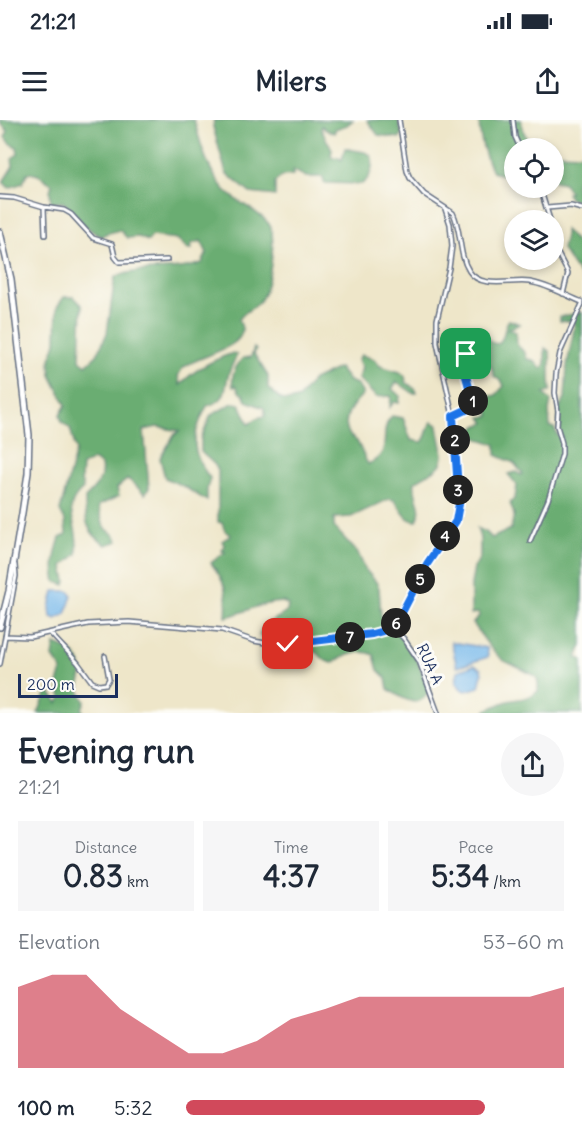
<!DOCTYPE html>
<meta charset="utf-8">
<style>
body{margin:0;font-family:Delius,sans-serif;background:#f6f6f7;color:#1f2937;height:100vh;display:flex;flex-direction:column;font-size:22px;white-space:nowrap}
*{box-sizing:border-box;margin:0}
p{font-size:20px;color:#747a83}
.icon{flex:none;width:33px;height:33px;fill:none;stroke:currentColor;stroke-width:2;stroke-linecap:round;stroke-linejoin:round}
.map{position:relative;height:593px;overflow:hidden}
.drawer{display:flex;flex-direction:column;background:#fff;flex:1}
.drawer>*{flex:none}
.fabs{position:absolute;left:504px;top:18px;display:grid;gap:12px}
.fabs a{display:grid;place-items:center;width:60px;height:60px;border-radius:50%;background:#fff;box-shadow:0 3px 9px #0003;font-size:30px}
.scale{position:absolute;left:18px;bottom:15px;width:100px;box-sizing:border-box;padding-left:6px;border:3px solid #1b2f5e;border-top:0;font-size:16px;line-height:21px;white-space:nowrap;color:#1b2f5e;-webkit-text-stroke:4px #fdfcf7;paint-order:stroke}
.pin{position:absolute;display:grid;place-items:center;width:51px;height:51px;color:#fff;margin:-26px;border-radius:12px;box-shadow:0 3px 9px #0006}
.km{position:absolute;width:30px;height:30px;margin:-15px;border-radius:50%;background:#222;color:#fff;font-size:16px;line-height:30px;text-align:center}
.round{display:grid;place-items:center;flex:none;width:63px;height:63px;border-radius:32px;background:#f6f6f7}
.headline{display:flex;align-items:center;justify-content:space-between;height:102px;padding:0 18px}
h1{font-size:33px;font-weight:800;line-height:45px}
.stats{display:grid;grid-template-columns:repeat(3,1fr);gap:9px;height:102px;padding:6px 18px}
.stats div{display:grid;align-content:center;border-radius:0px;background:#f6f6f7;text-align:center}
.stats b{font-size:30px;font-weight:800}
.stats small{font-size:16px;font-weight:400}
.stats p{font-size:16px}
.chart{height:168px;padding:12px 18px}
.chart p{display:flex;justify-content:space-between}
.chart svg{width:100%;height:108px;margin-top:6px;fill:#d1495b;opacity:.7}
ul{padding:0 18px;list-style:none;font-size:20px}
li{display:grid;grid-template-columns:96px 72px 1fr;align-items:center;height:45px}
li i{height:15px;border-radius:8px;background:#d1495b}
.status{display:flex;justify-content:space-between;align-items:center;height:42px;padding:0 30px;background:#fff;direction:ltr}
.status svg{height:16px;fill:currentColor}
header{display:flex;justify-content:space-between;align-items:center;height:78px;padding:0 18px;background:#fff;font-size:27px;font-weight:800}
.map>svg:first-child{display:block}
</style>
<div class="status"><b>21:21</b><svg viewBox="0 0 49 12"><path d="M0 12V9h3v3zM5 12V6h3v6zM10 12V3h3v9zM15 12V0h3v12zM26 1h20v11H26zM47 4h2v5h-2z"/></svg></div>
<header><svg class="icon" aria-label="menu" viewBox="0 0 24 24"><path d="M4 6h16M4 12h16M4 18h16"/></svg>Milers<svg class="icon" aria-label="share" viewBox="0 0 24 24"><path d="M12 15V3M7 8l5-5 5 5M5 13v7h14v-7"/></svg></header>
<div class="map">
<svg width="582" height="593" viewBox="0 0 582 593">
<rect width="100%" height="100%" fill="#fdfcf7"/>
<filter id="ink" filterUnits="userSpaceOnUse"><feTurbulence type="fractalNoise" baseFrequency=".0167" numOctaves="2"/><feDisplacementMap in="SourceGraphic" scale="12" xChannelSelector="R" yChannelSelector="G"/><feConvolveMatrix kernelMatrix="1 2 1 2 8 2 1 2 1" color-interpolation-filters="sRGB"/></filter>
<filter id="wash" filterUnits="userSpaceOnUse"><feTurbulence type="fractalNoise" baseFrequency=".008" numOctaves="4" result="noise"/><feDisplacementMap in="SourceGraphic" scale="24" xChannelSelector="R" yChannelSelector="G"/><feGaussianBlur stdDeviation="1.35" result="paint"/><feColorMatrix in="noise" values="0 0 0 0 0 0 0 0 0 0 0 0 0 0 0 0 0 1.4 0 .05"/><feComposite in="paint" operator="in"/></filter>
<g filter="url(#wash)">
<rect width="100%" height="100%" fill="#eee6c9"/>
<!-- forest -->
<path fill="#6aad72" stroke="#426e68" stroke-width="1.5" d="M0,0H194C201,25 207,50 225,70C237,83 259,91 269,104C277,116 270,157 265,171C258,191 246,187 239,200C240,203 242,206 242,209C244,229 194,237 183,248C181,250 180,253 178,256L180,265C194,249 213,240 233,233L237,235C234,241 231,247 229,253C223,272 229,279 207,286C192,315 189,331 210,358L207,369V381L183,366L165,358L160,338L175,314L180,311L157,307L144,310L149,368L145,374L128,359L117,368L119,376L98,386L104,407L114,415L118,421L106,425C86,412 85,402 85,378C95,368 104,360 101,345L93,340L82,345L81,360L83,369C64,386 73,394 76,414C77,420 77,427 77,434L63,446L66,461L65,465L56,462C52,446 55,433 60,418L66,415L65,401L60,391L76,330L70,308L62,302L60,295L66,285L51,255L50,242L56,222L57,187L64,177H74L82,185L80,240L86,245L97,235L107,213L115,157C143,146 175,153 202,143L207,133L201,121L191,124L192,129H188L177,119L152,116L148,121L139,117L127,118L120,110L105,114L102,117C85,110 76,94 63,82L51,83L50,71L52,64C42,59 41,53 27,53L23,63L9,68L3,62L13,46L12,38L18,34L17,27L9,23L5,17L8,11L0,3Z
M214,0H353L347,5L335,9V13L326,10L322,6L321,9L332,30L331,35L333,38L337,37L342,40L345,28C357,33 376,27 372,47C371,55 368,60 362,64L324,63L323,57H306L293,50V55L283,56L275,62V76L250,73L226,53L213,7Z
M367,0H398L402,15L399,18L378,15Z
M480,0H521C522,11 528,24 538,28H514C514,39 515,49 508,57L493,52C486,42 477,10 480,0Z
M554,33L582,34V59L579,58L576,63L579,80L578,81L570,79L567,73L570,72L564,63L554,61Z
M565,110L576,121L582,123V158L562,130C562,123 566,118 565,110Z
M582,192V525L577,538L582,539V593H485L486,590C493,588 499,584 505,582C517,578 529,580 538,571C538,567 539,561 536,557C534,554 509,544 503,540C490,530 482,516 473,503L479,496L478,493L471,494V464L474,448L480,437V418L477,408L486,412L492,418L511,409L514,394L510,383L515,378L517,365L508,354L516,352L521,355L523,354L514,343L496,335V325C488,320 476,320 470,314L477,306L485,303L481,297L490,296L486,277L496,275L504,266L502,262L494,256L491,246L484,243L485,235L480,219L484,217L495,224L499,223C506,216 503,207 509,200L520,204L508,209L516,212L517,225L525,233L527,239L533,240L542,249L545,243V228L550,232C551,245 549,257 551,270L544,274L551,281L549,291L550,307L554,308L559,317L563,318L558,307L559,289L565,278L567,245L575,204L573,201H560V197Z
M254,228L256,230L254,234L268,256V268C280,278 282,285 299,278L313,260L339,248L349,261L357,264L363,274C352,285 339,300 351,317C353,318 357,321 358,323C362,331 364,337 368,344C396,332 376,312 392,296L403,298L411,320L422,322C428,316 426,308 432,302L438,305C438,315 448,338 439,346C433,353 423,356 415,362C412,378 425,384 417,401C404,401 402,388 394,380L389,379L351,397L334,398V407L358,433L365,449L376,462L379,468L381,496L388,504L385,509L398,513L418,542L429,570C420,592 402,578 388,569L386,558L378,550L374,535C362,528 343,536 332,543L326,541L317,533L292,519L274,524L272,521L268,522L259,515C267,497 276,502 287,491L288,485L283,482C263,482 246,492 226,497C228,473 225,461 211,443L225,432L222,431L224,425L222,421L231,415L225,411L222,403L218,402V351L215,345L201,332V319L211,295L233,283L240,284L249,304L257,298L265,296L264,288L246,281L244,275L240,273L236,266L233,267C231,256 235,246 243,238L251,237Z
M361,235L374,239L380,246L400,252L405,256L406,262L416,270L417,273H413L397,262L392,269L400,276L399,283L394,282L390,287L391,276L376,277L358,258L362,248L358,240Z
M55,524C68,529 79,533 82,550C83,556 79,564 79,570L85,581L82,589L84,593H38L48,570L58,583L61,578L58,564L62,550L53,537Z"/>
<!-- water -->
<path fill="#75b7ea" stroke="#4873a4" stroke-width="1.5" d="M54,471H69L72,475L66,494L56,499L51,497L50,488Z
M451,522L487,528L488,537L457,547Z
M474,545L481,549L482,554L479,567L466,571L461,569L456,561L458,551Z"/>
</g>
<g filter="url(#ink)">
<g fill="none" stroke-linecap="round" stroke-linejoin="round">
<defs>
<path id="minor" d="M399,0L407,51L410,58L424,74L453,93C462,111 458,134 469,151C481,170 512,159 530,162C548,165 565,175 582,182
M513,0L515,17L520,28
M540,68L550,100
M0,77L14,78L44,87L64,90L71,94L93,118L112,124L115,137L119,142L167,140
M44,87L45,115
M547,88L571,86L582,89
M554,119L557,132L568,153L563,174
M453,296L466,290L473,282L462,239L466,235L483,232
M530,421L548,380L562,334V323L557,306L558,291L555,273L556,254L560,233L582,184
M394,508L427,444L456,401L459,390L453,296L437,223V200L449,148L452,126L450,104L445,89
M394,508L404,519L419,541L438,593
M50,513L78,543L92,562L99,565L106,564L109,559L105,536
M5,516L30,517L88,504L129,502L222,510L254,521L277,525L372,514L394,508
M0,544L16,456L15,445"/>
<path id="primary" d="M0,112L11,159L29,315L28,353L22,393L9,471L0,507"/>
</defs>
<!-- minor casing -->
<use href="#minor" stroke="#656f83" stroke-width="6"/>
<!-- primary casing -->
<use href="#primary" stroke="#656f83" stroke-width="8"/>
<!-- minor -->
<use href="#minor" stroke="#fff" stroke-width="3"/>
<!-- primary -->
<use href="#primary" stroke="#fff" stroke-width="5"/>
</g>
</g>
<g fill="none" stroke-linecap="round" stroke-linejoin="round" filter="url(#ink)">
<defs>
<path id="route" d="M288,524L372,514L394,508L427,444L456,401L459,384L453,296L466,290L473,282L463,245L462,238L466,234"/>
</defs>
<!-- route casing -->
<use href="#route" stroke="#fff" stroke-width="12"/>
<!-- route -->
<use href="#route" stroke="#1a73e8" stroke-width="8"/>
</g>
<g text-anchor="middle" dominant-baseline="central" stroke-width="6" stroke-linejoin="round" paint-order="stroke">
<!-- street labels -->
<g font-size="15" fill="#1b2f5e" stroke="#fdfcf7">
<text transform="translate(430 544) rotate(66)">RUA A</text>
</g>
</g>
</svg>
<div class="fabs">
<a><svg class="icon" aria-label="locate" viewBox="0 0 24 24"><circle cx="12" cy="12" r="6"/><path d="M12 2v4M12 18v4M2 12h4M18 12h4"/></svg></a>
<a><svg class="icon" aria-label="layers" viewBox="0 0 24 24"><path d="M12 4l9 5-9 5-9-5zM3 14l9 5 9-5"/></svg></a>
</div>
<div class="scale">200 m</div>
<div class="pin" style="left:466px;top:234px;background:#1e9e55"><svg class="icon" aria-label="arrive" viewBox="0 0 24 24"><path d="M6 21V4h12l-3 4 3 4H6"/></svg></div>
<div class="pin" style="left:288px;top:524px;background:#d93025"><svg class="icon" aria-label="check" viewBox="0 0 24 24"><path d="M5 12l5 5 9-10"/></svg></div>
<b class="km" style="left:473px;top:281px">1</b>
<b class="km" style="left:455px;top:320px">2</b>
<b class="km" style="left:458px;top:370px">3</b>
<b class="km" style="left:445px;top:416px">4</b>
<b class="km" style="left:420px;top:459px">5</b>
<b class="km" style="left:396px;top:503px">6</b>
<b class="km" style="left:350px;top:517px">7</b>
</div>
<section class="drawer">
<div class="headline"><div><h1>Evening run</h1><p>21:21</p></div><a class="round"><svg class="icon" aria-label="share" viewBox="0 0 24 24"><path d="M12 15V3M7 8l5-5 5 5M5 13v7h14v-7"/></svg></a></div>
<div class="stats">
<div><p>Distance</p><b>0.83<small> km</small></b></div>
<div><p>Time</p><b>4:37</b></div>
<div><p>Pace</p><b>5:34<small> /km</small></b></div>
</div>
<div class="chart"><p><span>Elevation</span>53–60 m</p>
<svg viewBox="0 0 160 44" preserveAspectRatio="none"><path d="M0 44V11L10 6L20 6L30 20L40 29L50 38L60 38L70 33L80 24L90 20L100 15L110 15L120 15L130 15L140 15L150 15L160 11V44z"/></svg>
</div>
<ul>
<li><b>100 m</b>5:32<i style="width:79%"></i></li>
</ul>
</section>
